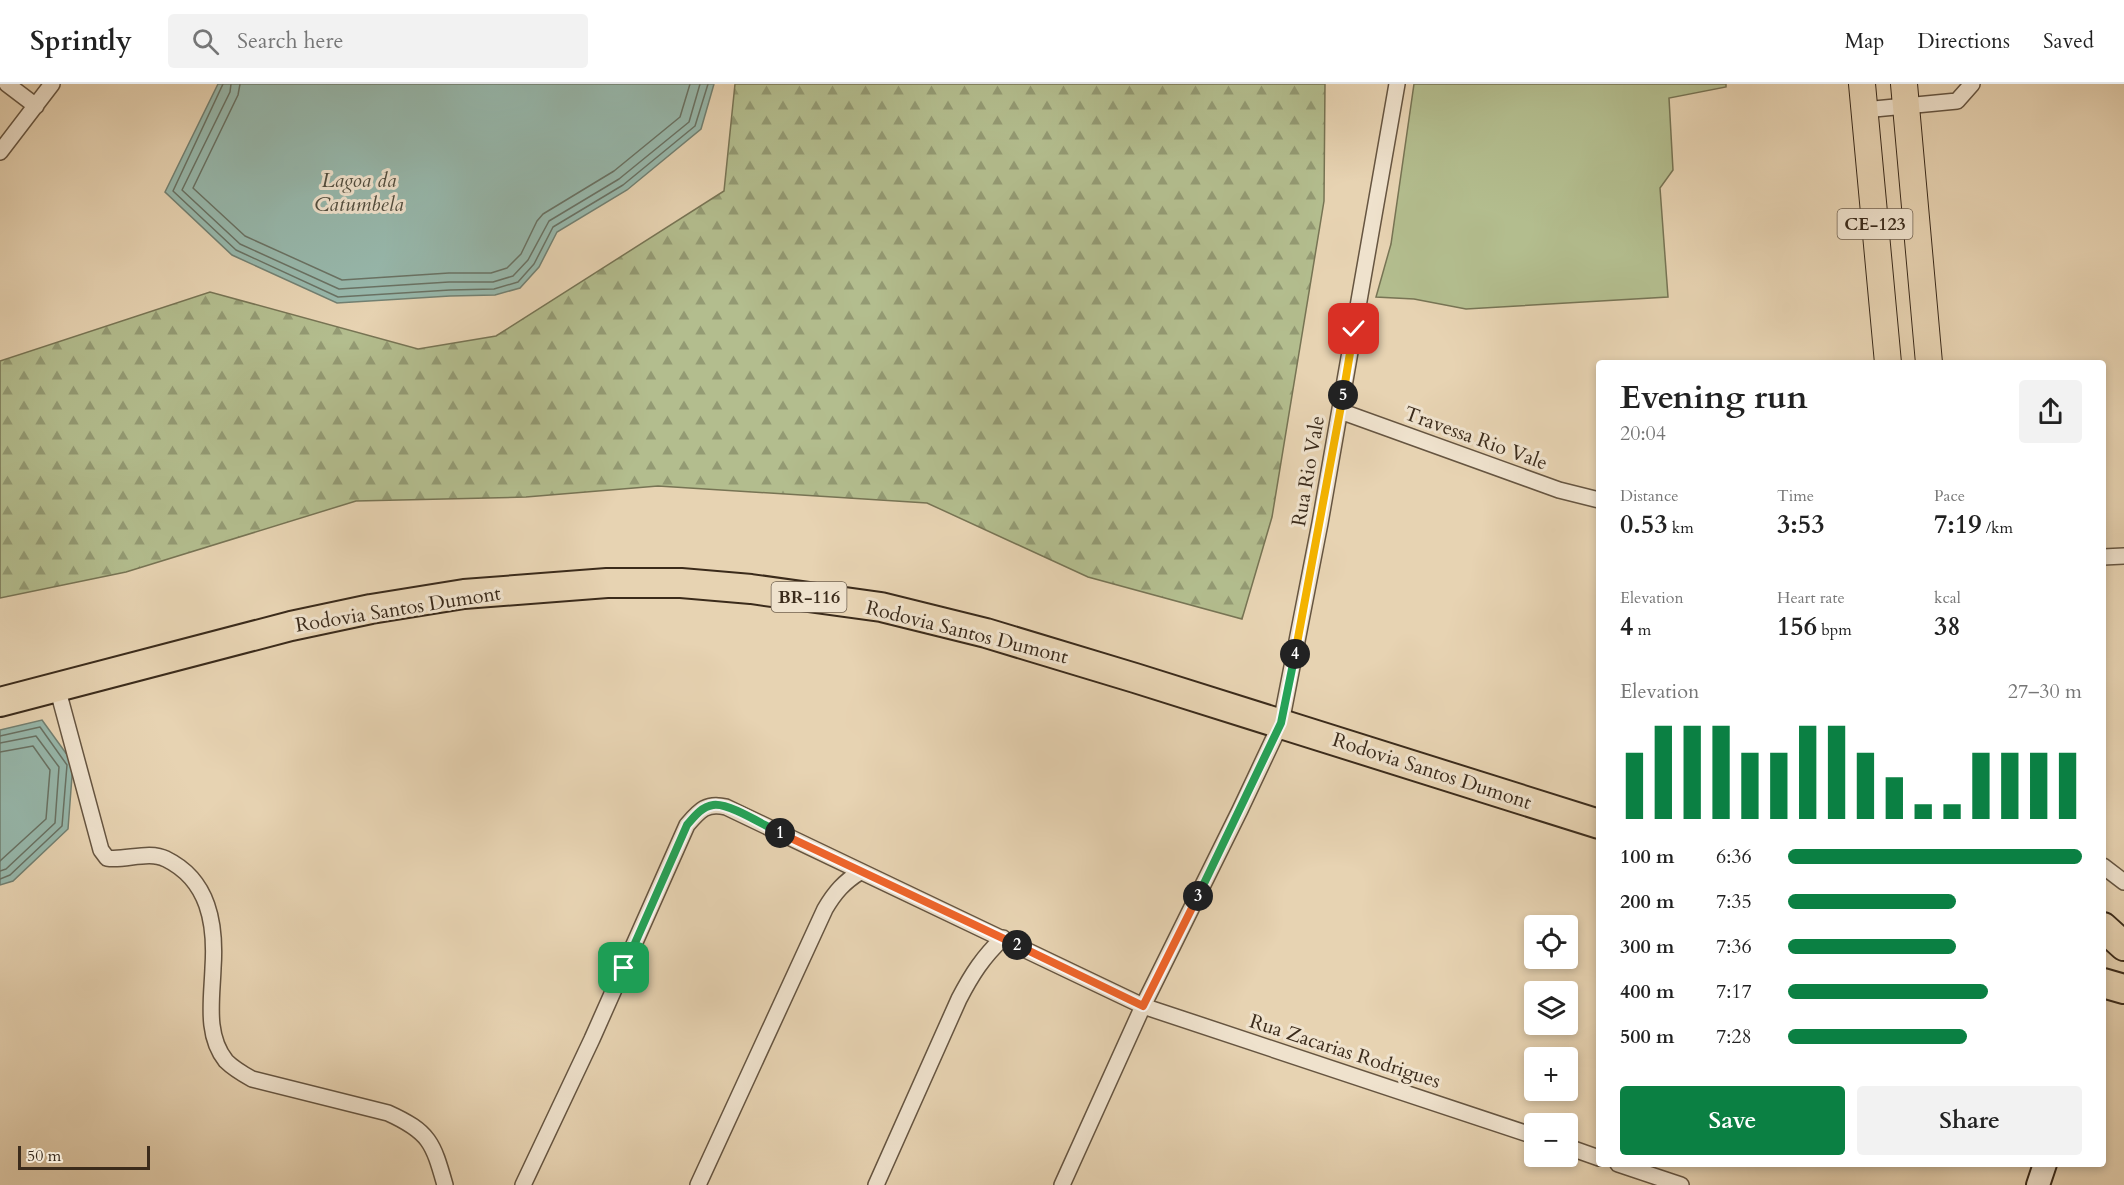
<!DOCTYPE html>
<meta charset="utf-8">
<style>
body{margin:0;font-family:Cardo,serif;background:#f2f2f2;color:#222;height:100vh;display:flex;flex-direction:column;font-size:22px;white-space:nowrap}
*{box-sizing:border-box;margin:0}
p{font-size:20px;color:#767676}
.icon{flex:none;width:33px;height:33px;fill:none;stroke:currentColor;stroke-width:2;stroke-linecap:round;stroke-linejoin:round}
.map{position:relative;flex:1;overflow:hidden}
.details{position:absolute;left:1596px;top:276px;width:510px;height:807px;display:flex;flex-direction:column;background:#fff;border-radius:6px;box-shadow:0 3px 9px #0003}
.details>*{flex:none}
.tools{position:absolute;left:1524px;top:831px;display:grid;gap:12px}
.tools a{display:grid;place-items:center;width:54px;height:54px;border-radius:6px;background:#fff;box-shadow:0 3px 9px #0003;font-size:30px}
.scale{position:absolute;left:18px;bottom:15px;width:132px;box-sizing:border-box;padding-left:6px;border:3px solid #3b2b1b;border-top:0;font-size:16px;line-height:21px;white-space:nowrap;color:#3b2b1b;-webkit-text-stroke:4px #efe2cd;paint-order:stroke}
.pin{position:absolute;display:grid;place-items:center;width:51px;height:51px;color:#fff;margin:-26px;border-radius:12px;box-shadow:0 3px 9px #0006}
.km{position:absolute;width:30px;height:30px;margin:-15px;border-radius:50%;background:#222;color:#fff;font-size:16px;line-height:30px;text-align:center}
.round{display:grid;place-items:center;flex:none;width:63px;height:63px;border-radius:6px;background:#f2f2f2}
.summary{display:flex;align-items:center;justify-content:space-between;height:102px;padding:0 24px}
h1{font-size:33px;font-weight:600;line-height:45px}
.figures{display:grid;grid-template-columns:repeat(3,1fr);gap:9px;height:102px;padding:6px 24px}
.figures div{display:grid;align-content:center}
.figures b{font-size:26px;font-weight:600}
.figures small{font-size:16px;font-weight:400}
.figures p{font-size:16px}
.chart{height:168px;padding:12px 24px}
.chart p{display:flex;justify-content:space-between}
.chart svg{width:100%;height:108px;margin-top:6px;stroke:#0b8043;stroke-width:6}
.button{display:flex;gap:12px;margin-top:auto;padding:12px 24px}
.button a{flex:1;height:69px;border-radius:6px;background:#0b8043;color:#fff;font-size:24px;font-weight:600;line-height:69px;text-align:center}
.button a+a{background:#f2f2f2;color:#222}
ul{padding:0 24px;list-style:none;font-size:20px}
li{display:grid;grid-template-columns:96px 72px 1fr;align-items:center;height:45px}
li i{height:15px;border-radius:8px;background:#0b8043}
header{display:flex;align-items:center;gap:36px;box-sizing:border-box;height:84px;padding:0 30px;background:#fff;border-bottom:2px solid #e0e0e0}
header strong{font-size:28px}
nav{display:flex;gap:33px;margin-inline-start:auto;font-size:21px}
.search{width:420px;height:54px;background:#f2f2f2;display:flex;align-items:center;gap:15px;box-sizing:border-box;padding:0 21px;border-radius:6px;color:#767676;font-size:22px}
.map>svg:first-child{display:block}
</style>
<header>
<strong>Sprintly</strong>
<div class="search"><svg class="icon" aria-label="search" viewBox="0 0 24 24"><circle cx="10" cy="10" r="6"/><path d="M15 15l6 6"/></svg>Search here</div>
<nav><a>Map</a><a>Directions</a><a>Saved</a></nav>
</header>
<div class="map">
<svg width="2124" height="1101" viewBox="0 0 2124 1101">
<defs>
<pattern id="forest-firs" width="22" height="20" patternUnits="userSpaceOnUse" patternTransform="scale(1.5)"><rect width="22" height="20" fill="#b3bd8e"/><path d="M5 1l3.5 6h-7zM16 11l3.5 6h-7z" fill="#939a73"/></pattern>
</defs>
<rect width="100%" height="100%" fill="#e7d3b2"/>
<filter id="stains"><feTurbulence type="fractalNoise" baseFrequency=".00333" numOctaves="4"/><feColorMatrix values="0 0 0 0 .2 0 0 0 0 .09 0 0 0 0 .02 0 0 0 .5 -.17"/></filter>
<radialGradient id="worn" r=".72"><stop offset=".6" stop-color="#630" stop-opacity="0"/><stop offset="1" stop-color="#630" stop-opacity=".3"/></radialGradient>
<!-- grass -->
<path fill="#b3bd8e" stroke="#777454" stroke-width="1.5" d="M1414,0H1726V3L1669,14L1673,86L1660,104L1668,213L1466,225L1414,215L1376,213L1391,160Z"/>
<!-- forest -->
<path fill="url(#forest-firs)" stroke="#777454" stroke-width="1.5" d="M735,0H1325L1324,117L1272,433L1242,535L1088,493L927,419L658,402L526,413L356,417L126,488L0,514V277L210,208L418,265L496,252L724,107Z"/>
<!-- water -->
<path fill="#97b8ac" stroke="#728072" stroke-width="1.5" d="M218,0H714L701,45L627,106L557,148L539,183L520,204L495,211L450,212L337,219L232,171L165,108Z
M42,636L73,679L68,745L13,797L0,801V646Z"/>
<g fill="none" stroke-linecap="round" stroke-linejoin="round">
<!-- shore -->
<path stroke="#697264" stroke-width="1.5" d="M223,0L173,107L236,166L338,213L450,206L494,205L518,198L534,180L553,143L623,101L695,42L708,0
M231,0L230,8L182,106L240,160L339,205L449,198H493L513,192L528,176L549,137L619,95L689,38L700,0
M240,0L238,11L193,104L245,152L342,196L449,189H491L507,184L521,170L537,137L543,130L614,87L680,33L690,0
M0,652L40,643L67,681L62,742L10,791L0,795
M0,659L36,652L59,683L55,739L6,785L0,787
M0,668L33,662L50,686L46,735L0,777"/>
<defs>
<path id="street" d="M7,0L36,22
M1864,26L1957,17L1972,0
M0,68L52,0
M1340,327L1559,406L1599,416
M2103,473L2124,472
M57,603L101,766L107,774C125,777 149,766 166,775C209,796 216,840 213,884C212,915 205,951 226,977C234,985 243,990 252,995L388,1029C430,1048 433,1059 445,1101
M2103,782L2124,798
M1568,1063L1599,1074
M1618,1080L1681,1101
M523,1101L592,955L687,741C699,727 706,718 726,723L1143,922L1534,1052
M698,1101L825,825C835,808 844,798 860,788
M876,1101L959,915C972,890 983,873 1003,854
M1062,1101L1143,922L1240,726L1281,639L1320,439L1397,0"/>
<path id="secondary" d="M2038,1101L2045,1080"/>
<path id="primary" d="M1862,0L1888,279
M1904,0L1929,279"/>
<path id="highway" d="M0,618L291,542L371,525L464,510L607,499H681L751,505L881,523L986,549L1135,594L1599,740
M2103,843L2124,862
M2103,899L2124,905"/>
</defs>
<!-- street casing -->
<use href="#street" stroke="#665541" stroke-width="18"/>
<!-- secondary casing -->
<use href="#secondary" stroke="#3b2b1b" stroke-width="26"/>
<!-- primary casing -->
<use href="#primary" stroke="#3b2b1b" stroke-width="28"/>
<!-- highway casing -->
<use href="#highway" stroke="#3b2b1b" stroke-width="32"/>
<!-- street -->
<use href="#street" stroke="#efe2cd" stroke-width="15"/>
<!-- secondary -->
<use href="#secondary" stroke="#efe2cd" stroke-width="22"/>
<!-- primary -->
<use href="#primary" stroke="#e7d3b2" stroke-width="26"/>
<!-- highway -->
<use href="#highway" stroke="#e7d3b2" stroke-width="28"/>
</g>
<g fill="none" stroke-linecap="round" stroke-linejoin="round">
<defs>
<path id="split-1" d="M624,884L687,741C694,733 701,723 713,721C728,718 765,742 780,749"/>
<path id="split-2" d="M780,749L1017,861"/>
<path id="split-3" d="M1017,861L1143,922L1198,812"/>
<path id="split-4" d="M1198,812L1281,639L1295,570"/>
<path id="split-5" d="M1295,570L1343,311"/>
<path id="split-6" d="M1343,311L1354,245"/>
</defs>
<!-- split-1 casing -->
<use href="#split-1" stroke="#fff" stroke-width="12"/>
<!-- split-2 casing -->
<use href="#split-2" stroke="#fff" stroke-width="12"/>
<!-- split-3 casing -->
<use href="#split-3" stroke="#fff" stroke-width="12"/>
<!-- split-4 casing -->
<use href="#split-4" stroke="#fff" stroke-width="12"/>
<!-- split-5 casing -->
<use href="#split-5" stroke="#fff" stroke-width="12"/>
<!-- split-6 casing -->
<use href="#split-6" stroke="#fff" stroke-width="12"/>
<!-- split-1 -->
<use href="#split-1" stroke="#22a559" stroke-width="8"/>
<!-- split-2 -->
<use href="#split-2" stroke="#f0652b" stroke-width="8"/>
<!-- split-3 -->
<use href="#split-3" stroke="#f0652b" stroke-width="8"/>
<!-- split-4 -->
<use href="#split-4" stroke="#22a559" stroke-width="8"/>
<!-- split-5 -->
<use href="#split-5" stroke="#f5b400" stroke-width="8"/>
<!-- split-6 -->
<use href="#split-6" stroke="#f5b400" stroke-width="8"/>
</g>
<g text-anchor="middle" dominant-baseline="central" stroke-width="6" stroke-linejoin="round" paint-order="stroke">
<!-- shield labels -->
<g fill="#efe2cd" stroke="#716250" stroke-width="1.5">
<rect x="1837.5" y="125" width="75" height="30" rx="4.5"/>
<rect x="771.5" y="498" width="75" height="30" rx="4.5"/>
</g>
<g font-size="18" font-weight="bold" fill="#3b2b1b">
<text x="1875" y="140">CE-123</text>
<text x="809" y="513">BR-116</text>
</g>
<!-- street labels -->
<g font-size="20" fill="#3b2b1b" stroke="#efe2cd">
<text transform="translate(1476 354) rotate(20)">Travessa Rio Vale</text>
<text transform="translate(1308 387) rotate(-80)">Rua Rio Vale</text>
<text transform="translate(398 525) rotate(-9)">Rodovia Santos Dumont</text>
<text transform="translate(967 548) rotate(14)">Rodovia Santos Dumont</text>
<text transform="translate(1432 687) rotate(18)">Rodovia Santos Dumont</text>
<text transform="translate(1345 967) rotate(18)">Rua Zacarias Rodrigues</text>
</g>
<!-- water labels -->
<g font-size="21" font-style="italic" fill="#524e3f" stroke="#efe2cd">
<text x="359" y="96">Lagoa da<tspan x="359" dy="24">Catumbela</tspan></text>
</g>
</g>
<rect width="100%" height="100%" filter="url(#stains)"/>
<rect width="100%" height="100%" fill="url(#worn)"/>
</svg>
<div class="tools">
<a><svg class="icon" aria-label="locate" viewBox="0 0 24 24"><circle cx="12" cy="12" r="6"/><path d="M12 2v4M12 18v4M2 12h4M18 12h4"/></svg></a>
<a><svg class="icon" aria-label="layers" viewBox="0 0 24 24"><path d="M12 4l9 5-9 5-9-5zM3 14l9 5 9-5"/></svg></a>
<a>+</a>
<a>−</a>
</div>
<div class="scale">50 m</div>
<div class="pin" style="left:624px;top:884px;background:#1e9e55"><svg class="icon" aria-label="arrive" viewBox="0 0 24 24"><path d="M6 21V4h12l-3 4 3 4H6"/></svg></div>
<div class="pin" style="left:1354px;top:245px;background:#d93025"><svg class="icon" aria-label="check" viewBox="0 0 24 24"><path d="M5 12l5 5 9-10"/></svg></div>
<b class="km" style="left:780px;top:749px">1</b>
<b class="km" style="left:1017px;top:861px">2</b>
<b class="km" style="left:1198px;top:812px">3</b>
<b class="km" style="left:1295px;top:570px">4</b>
<b class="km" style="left:1343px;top:311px">5</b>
<section class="details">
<div class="summary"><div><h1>Evening run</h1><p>20:04</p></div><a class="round"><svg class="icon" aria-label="share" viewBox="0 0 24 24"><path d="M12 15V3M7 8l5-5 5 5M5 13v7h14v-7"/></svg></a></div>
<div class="figures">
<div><p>Distance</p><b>0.53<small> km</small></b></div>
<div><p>Time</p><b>3:53</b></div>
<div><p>Pace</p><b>7:19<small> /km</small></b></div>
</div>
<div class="figures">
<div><p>Elevation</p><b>4<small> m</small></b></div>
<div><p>Heart rate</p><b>156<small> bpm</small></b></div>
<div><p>kcal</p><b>38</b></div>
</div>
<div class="chart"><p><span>Elevation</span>27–30 m</p>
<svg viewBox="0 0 160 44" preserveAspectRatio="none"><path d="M5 44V17M15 44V6M25 44V6M35 44V6M45 44V17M55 44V17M65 44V6M75 44V6M85 44V17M95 44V27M105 44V38M115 44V38M125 44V17M135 44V17M145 44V17M155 44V17"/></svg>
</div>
<ul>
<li><b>100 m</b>6:36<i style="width:100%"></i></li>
<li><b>200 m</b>7:35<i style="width:57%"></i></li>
<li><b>300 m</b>7:36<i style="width:57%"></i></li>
<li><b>400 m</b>7:17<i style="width:68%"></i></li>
<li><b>500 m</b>7:28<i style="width:61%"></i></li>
</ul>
<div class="button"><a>Save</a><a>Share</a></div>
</section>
</div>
